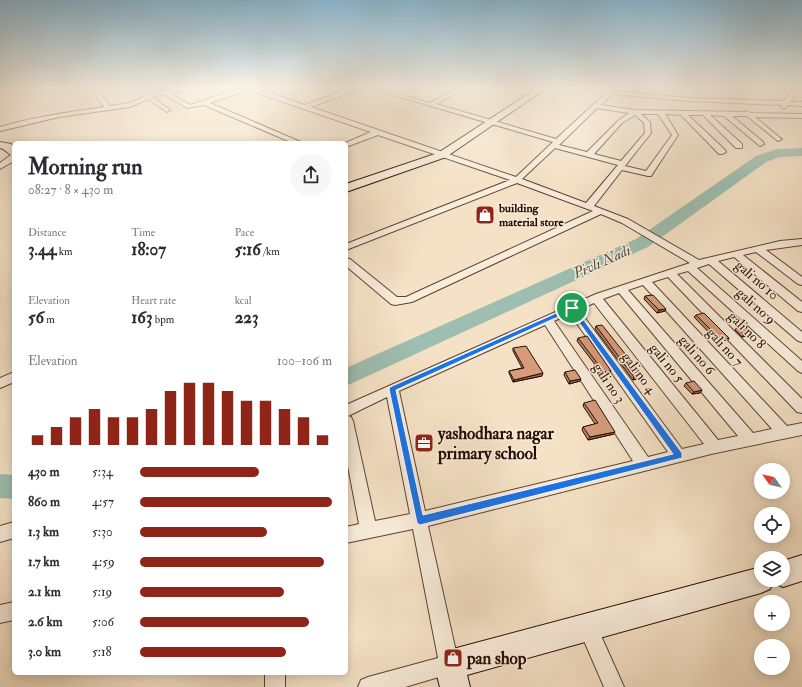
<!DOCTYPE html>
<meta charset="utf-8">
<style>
body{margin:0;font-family:"IM FELL Double Pica",serif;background:#f7f7f7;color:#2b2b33;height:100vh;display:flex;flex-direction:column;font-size:15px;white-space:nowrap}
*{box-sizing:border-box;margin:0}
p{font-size:13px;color:#7c7c81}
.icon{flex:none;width:22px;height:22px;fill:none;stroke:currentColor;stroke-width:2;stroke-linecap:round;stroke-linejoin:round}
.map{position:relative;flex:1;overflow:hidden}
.side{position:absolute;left:12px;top:141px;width:336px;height:534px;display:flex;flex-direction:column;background:#fff;border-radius:6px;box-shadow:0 2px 10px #0003}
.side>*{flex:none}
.needle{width:26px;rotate:304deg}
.controls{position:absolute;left:754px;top:463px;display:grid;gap:8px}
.controls a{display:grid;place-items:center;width:36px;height:36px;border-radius:50%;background:#fff;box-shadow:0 2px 10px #0003;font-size:20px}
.pin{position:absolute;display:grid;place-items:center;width:34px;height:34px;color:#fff;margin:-17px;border:2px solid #fff;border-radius:50%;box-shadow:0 1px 4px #0007}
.round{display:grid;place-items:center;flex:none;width:42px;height:42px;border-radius:21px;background:#f7f7f7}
.summary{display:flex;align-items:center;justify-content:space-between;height:68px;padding:0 16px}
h1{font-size:22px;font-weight:700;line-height:30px}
.stats{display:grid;grid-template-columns:repeat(3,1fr);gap:6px;height:68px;padding:4px 16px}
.stats div{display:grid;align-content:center}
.stats b{font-size:17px;font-weight:700}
.stats small{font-size:11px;font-weight:400}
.stats p{font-size:11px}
.chart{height:112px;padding:8px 16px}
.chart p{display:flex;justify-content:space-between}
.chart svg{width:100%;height:72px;margin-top:4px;stroke:#8f2418;stroke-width:6}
ul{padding:0 16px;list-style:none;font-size:13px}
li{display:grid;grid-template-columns:64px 48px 1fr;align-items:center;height:30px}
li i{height:10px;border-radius:5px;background:#8f2418}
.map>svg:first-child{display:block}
</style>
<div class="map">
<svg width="802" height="687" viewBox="0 0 802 687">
<rect width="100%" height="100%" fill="#f5e2c6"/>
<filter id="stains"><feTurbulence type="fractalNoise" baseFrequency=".005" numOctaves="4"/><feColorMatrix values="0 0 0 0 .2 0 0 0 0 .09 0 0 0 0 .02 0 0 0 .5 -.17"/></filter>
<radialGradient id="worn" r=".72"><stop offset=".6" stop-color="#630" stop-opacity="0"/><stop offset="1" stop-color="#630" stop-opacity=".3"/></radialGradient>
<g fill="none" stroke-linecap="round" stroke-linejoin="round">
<!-- river -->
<path fill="#9dbeb0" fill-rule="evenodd" d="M802,148V156L779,157L766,162L648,247L346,386V368L636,239L756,156L777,149Z
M0,474L14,475V499L0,498Z"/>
<defs>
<path id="street" d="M60,87H66L70,91L65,92Z
M90,87H96L110,106L129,103L144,97L131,87H137L149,94L183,87H192L191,88L170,93L190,105L243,87H253L305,105L340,92L322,88L321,87C329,87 336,89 344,90C350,90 357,87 364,87L363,88L311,107L516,177L553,142L366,87H374L430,103L460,87H467L436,104L556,139L606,93L578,89L575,87L609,90L613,87H619L615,91L689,98L784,101L792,91L776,89L773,87L795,88L802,87L790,102H802V106L788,105L784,109L781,107L782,105L689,101L612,94L601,105L635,110L744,112L747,111L750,113L802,114V118L755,117L780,138L782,139L778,141L747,116H732L763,142L764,144L760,146L724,116L710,115L742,144V148H736L703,115H688L725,150L726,152L722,154H719L681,115L665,114L678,135L651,176H648L622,170L594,206L628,219L699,260L780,241L802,239V245L766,250L802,277V285L798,284L756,252L743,255L802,302V312L798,311L734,257L718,261L802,332V342L798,341L709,264L697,268L802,361V373L798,371L688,271L677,274L802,399V413L797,412L668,277L652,282L787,426L802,423V435L711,454L428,526L459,665L456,672L405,687H358L361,680L368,677L438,658L413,529L346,543V527L359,524L346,456V405L596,294L690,263L622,223L601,214L412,302L395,305L391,304L346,266V258L350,259L397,297H406L593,211L517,183L346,250V244L510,180L378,135L346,147V143H345L371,132L248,90L210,103L303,143H293L204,105L187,108L164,94L152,97L169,109L170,110L167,112L148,99L130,107L59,117L0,131V127C34,117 69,112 104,107ZM597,108L629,113L618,121L587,152L559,145ZM641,114H658L672,135L646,171L625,166L651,133L650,122ZM635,115L644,123L645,133L621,161L594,154L622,123ZM555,148L618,165L586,203L522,179ZM643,285L772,429L753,433L628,290ZM619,293L738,436L718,440L603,299ZM594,303L704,444L682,449L579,310ZM570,314L668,452L648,457L554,321ZM545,325L633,461L425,511L399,391ZM387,397L410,514L375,521L353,421L351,417L348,416Z
M11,155H14V161L0,169V163Z
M14,372V382L0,388V378Z
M14,522V538L0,542V526Z
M14,602V620L0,623V605Z
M587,618L594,620L624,687H604L578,627L580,620Z
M265,673H285V687H265Z"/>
<path id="secondary" d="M539,87H548L446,157L346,192V184L438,153Z
M0,142L11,144L14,147V156C8,155 6,149 0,148Z
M802,555V581L783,587L773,582L770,589L761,593L467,675L470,687H440L434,665L439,655L449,650L761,567V580H783V561Z"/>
</defs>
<!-- street casing -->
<use href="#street" stroke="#5c4233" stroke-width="2"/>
<!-- secondary casing -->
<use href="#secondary" stroke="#290c02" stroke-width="2"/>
<!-- street -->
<use href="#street" fill="#f8ecda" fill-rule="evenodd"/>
<!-- secondary -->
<use href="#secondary" fill="#f8ecda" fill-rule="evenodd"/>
</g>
<!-- wall -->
<path fill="#b7856a" stroke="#290c02" d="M645,296L665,311L657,313L644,299Z
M696,315L729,338L727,341L719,343L694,317Z
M596,326L642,375L641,378L633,380L595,329Z
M737,327L746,336L742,337L735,330Z
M578,338L610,373L603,375L577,341Z
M513,348L542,376L513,382L509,373V371L522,368L513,351Z
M565,372L580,381L569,384L564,375Z
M686,383L702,390L700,393L692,394L684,386Z
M584,403L614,434L588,440L582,430L583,427L595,424L583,406Z"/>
<!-- shaded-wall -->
<path fill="#956c56" stroke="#290c02" d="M666,309L665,311L657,313L659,310Z
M744,334H748L746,336L742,337Z
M729,338L727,341L719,343L721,340Z
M611,371L610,373L603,375L604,372Z
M543,373L542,376L513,382L514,380Z
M642,375L641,378L633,380L634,377Z
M581,379L580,381L569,384L570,381Z
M702,390L700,393L692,394L694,392Z
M615,432L614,434L588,440L590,437Z"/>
<!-- building -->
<path fill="#d59b7b" stroke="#290c02" d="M653,295L666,309L659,310L645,296Z
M704,313L729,338L721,340L696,315Z
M602,325L642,375L634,377L596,326Z
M746,325L748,334H744L737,327Z
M587,336L611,371L604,372L578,338Z
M526,346L543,373L514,380L509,371L524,368L513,348Z
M575,370L581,379L570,381L565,372Z
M694,381L702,390L694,392L686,383Z
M595,400L615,432L590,437L583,427L598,423L584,403Z"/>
<!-- sky -->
<linearGradient id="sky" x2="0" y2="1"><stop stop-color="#8ab8d2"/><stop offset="0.48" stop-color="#faf2e5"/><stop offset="1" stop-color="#faf2e5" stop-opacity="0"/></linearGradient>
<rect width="802" height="183" fill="url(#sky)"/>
<!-- route -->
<path fill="#1a73e8" stroke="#fff" fill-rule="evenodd" d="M572,306L574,307L682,453V458L420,525L417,523L389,389L390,387ZM571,311L673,454L423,515L396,390Z"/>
<!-- icons -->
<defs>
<symbol id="shop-square" viewBox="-11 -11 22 22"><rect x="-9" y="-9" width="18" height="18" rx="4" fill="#8f2418" stroke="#f8ecda"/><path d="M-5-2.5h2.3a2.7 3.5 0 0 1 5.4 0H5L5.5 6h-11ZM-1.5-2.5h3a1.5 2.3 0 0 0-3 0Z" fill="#fff"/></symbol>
<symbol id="office-square" viewBox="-11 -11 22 22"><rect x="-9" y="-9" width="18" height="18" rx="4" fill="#8f2418" stroke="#f8ecda"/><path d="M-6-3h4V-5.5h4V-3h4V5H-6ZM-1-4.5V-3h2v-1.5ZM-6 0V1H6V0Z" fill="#fff"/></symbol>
</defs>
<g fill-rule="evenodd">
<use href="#shop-square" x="474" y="204" width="22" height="22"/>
<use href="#office-square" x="413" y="432" width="22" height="22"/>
<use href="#shop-square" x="442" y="647" width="22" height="22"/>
</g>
<g text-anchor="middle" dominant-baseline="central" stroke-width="3" stroke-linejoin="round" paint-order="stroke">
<!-- far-poi labels -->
<g font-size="12" font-weight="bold" fill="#290c02" stroke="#f8ecda" text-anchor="start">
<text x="499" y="208">building<tspan x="499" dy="14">material store</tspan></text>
</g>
<!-- street labels -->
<g font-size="14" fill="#290c02" stroke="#f8ecda">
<text transform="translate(757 280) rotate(41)">gali no 10</text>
<text transform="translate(756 306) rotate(42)">gali no 9</text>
<text transform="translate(747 330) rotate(45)">gali no 8</text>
<text transform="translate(725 347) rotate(48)">gali no 7</text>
<text transform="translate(697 355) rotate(49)">gali no 6</text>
<text transform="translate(667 363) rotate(51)">gali no 5</text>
<text transform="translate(639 373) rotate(54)">gali no 4</text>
<text transform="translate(609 383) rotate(56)">gali no 3</text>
</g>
<!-- water labels -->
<g font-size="15" font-style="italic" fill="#575348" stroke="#f8ecda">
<text transform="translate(602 262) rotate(-24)">Pivli Nadi</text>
</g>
<!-- near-poi labels -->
<g font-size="17" font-weight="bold" fill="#290c02" stroke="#f8ecda" text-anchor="start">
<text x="438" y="433">yashodhara nagar<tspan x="438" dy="20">primary school</tspan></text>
<text x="467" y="658">pan shop</text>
</g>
</g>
<rect width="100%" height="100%" filter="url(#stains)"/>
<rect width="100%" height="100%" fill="url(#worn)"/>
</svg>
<div class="controls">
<a><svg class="needle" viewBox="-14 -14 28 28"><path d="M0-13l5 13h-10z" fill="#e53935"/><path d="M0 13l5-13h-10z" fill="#7c7c81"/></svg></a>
<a><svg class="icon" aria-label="locate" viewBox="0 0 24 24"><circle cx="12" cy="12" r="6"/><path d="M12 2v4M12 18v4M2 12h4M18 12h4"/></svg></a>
<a><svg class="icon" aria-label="layers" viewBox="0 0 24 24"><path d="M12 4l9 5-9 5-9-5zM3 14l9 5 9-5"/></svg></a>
<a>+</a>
<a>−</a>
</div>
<div class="pin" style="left:572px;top:308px;background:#1e9e55"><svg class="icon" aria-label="arrive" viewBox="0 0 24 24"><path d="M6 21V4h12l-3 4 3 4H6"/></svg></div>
<section class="side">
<div class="summary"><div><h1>Morning run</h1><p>08:27 · 8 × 430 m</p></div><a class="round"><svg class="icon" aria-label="share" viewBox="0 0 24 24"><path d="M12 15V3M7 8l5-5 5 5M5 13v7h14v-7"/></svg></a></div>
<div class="stats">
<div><p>Distance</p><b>3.44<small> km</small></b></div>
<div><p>Time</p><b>18:07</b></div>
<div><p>Pace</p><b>5:16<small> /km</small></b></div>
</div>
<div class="stats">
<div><p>Elevation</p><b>56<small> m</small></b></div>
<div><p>Heart rate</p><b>163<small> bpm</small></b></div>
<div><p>kcal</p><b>223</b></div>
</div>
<div class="chart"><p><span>Elevation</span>100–106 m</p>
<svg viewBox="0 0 160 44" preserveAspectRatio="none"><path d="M5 44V38M15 44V33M25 44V27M35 44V22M45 44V27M55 44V27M65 44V22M75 44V11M85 44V6M95 44V6M105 44V11M115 44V17M125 44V17M135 44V22M145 44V27M155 44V38"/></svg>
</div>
<ul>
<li><b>430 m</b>5:34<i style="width:62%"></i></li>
<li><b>860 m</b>4:57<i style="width:100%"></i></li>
<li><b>1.3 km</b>5:30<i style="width:66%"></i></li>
<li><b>1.7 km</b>4:59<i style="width:96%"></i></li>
<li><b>2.1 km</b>5:19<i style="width:75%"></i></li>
<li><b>2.6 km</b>5:06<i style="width:88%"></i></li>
<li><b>3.0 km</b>5:18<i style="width:76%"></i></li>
</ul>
</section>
</div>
